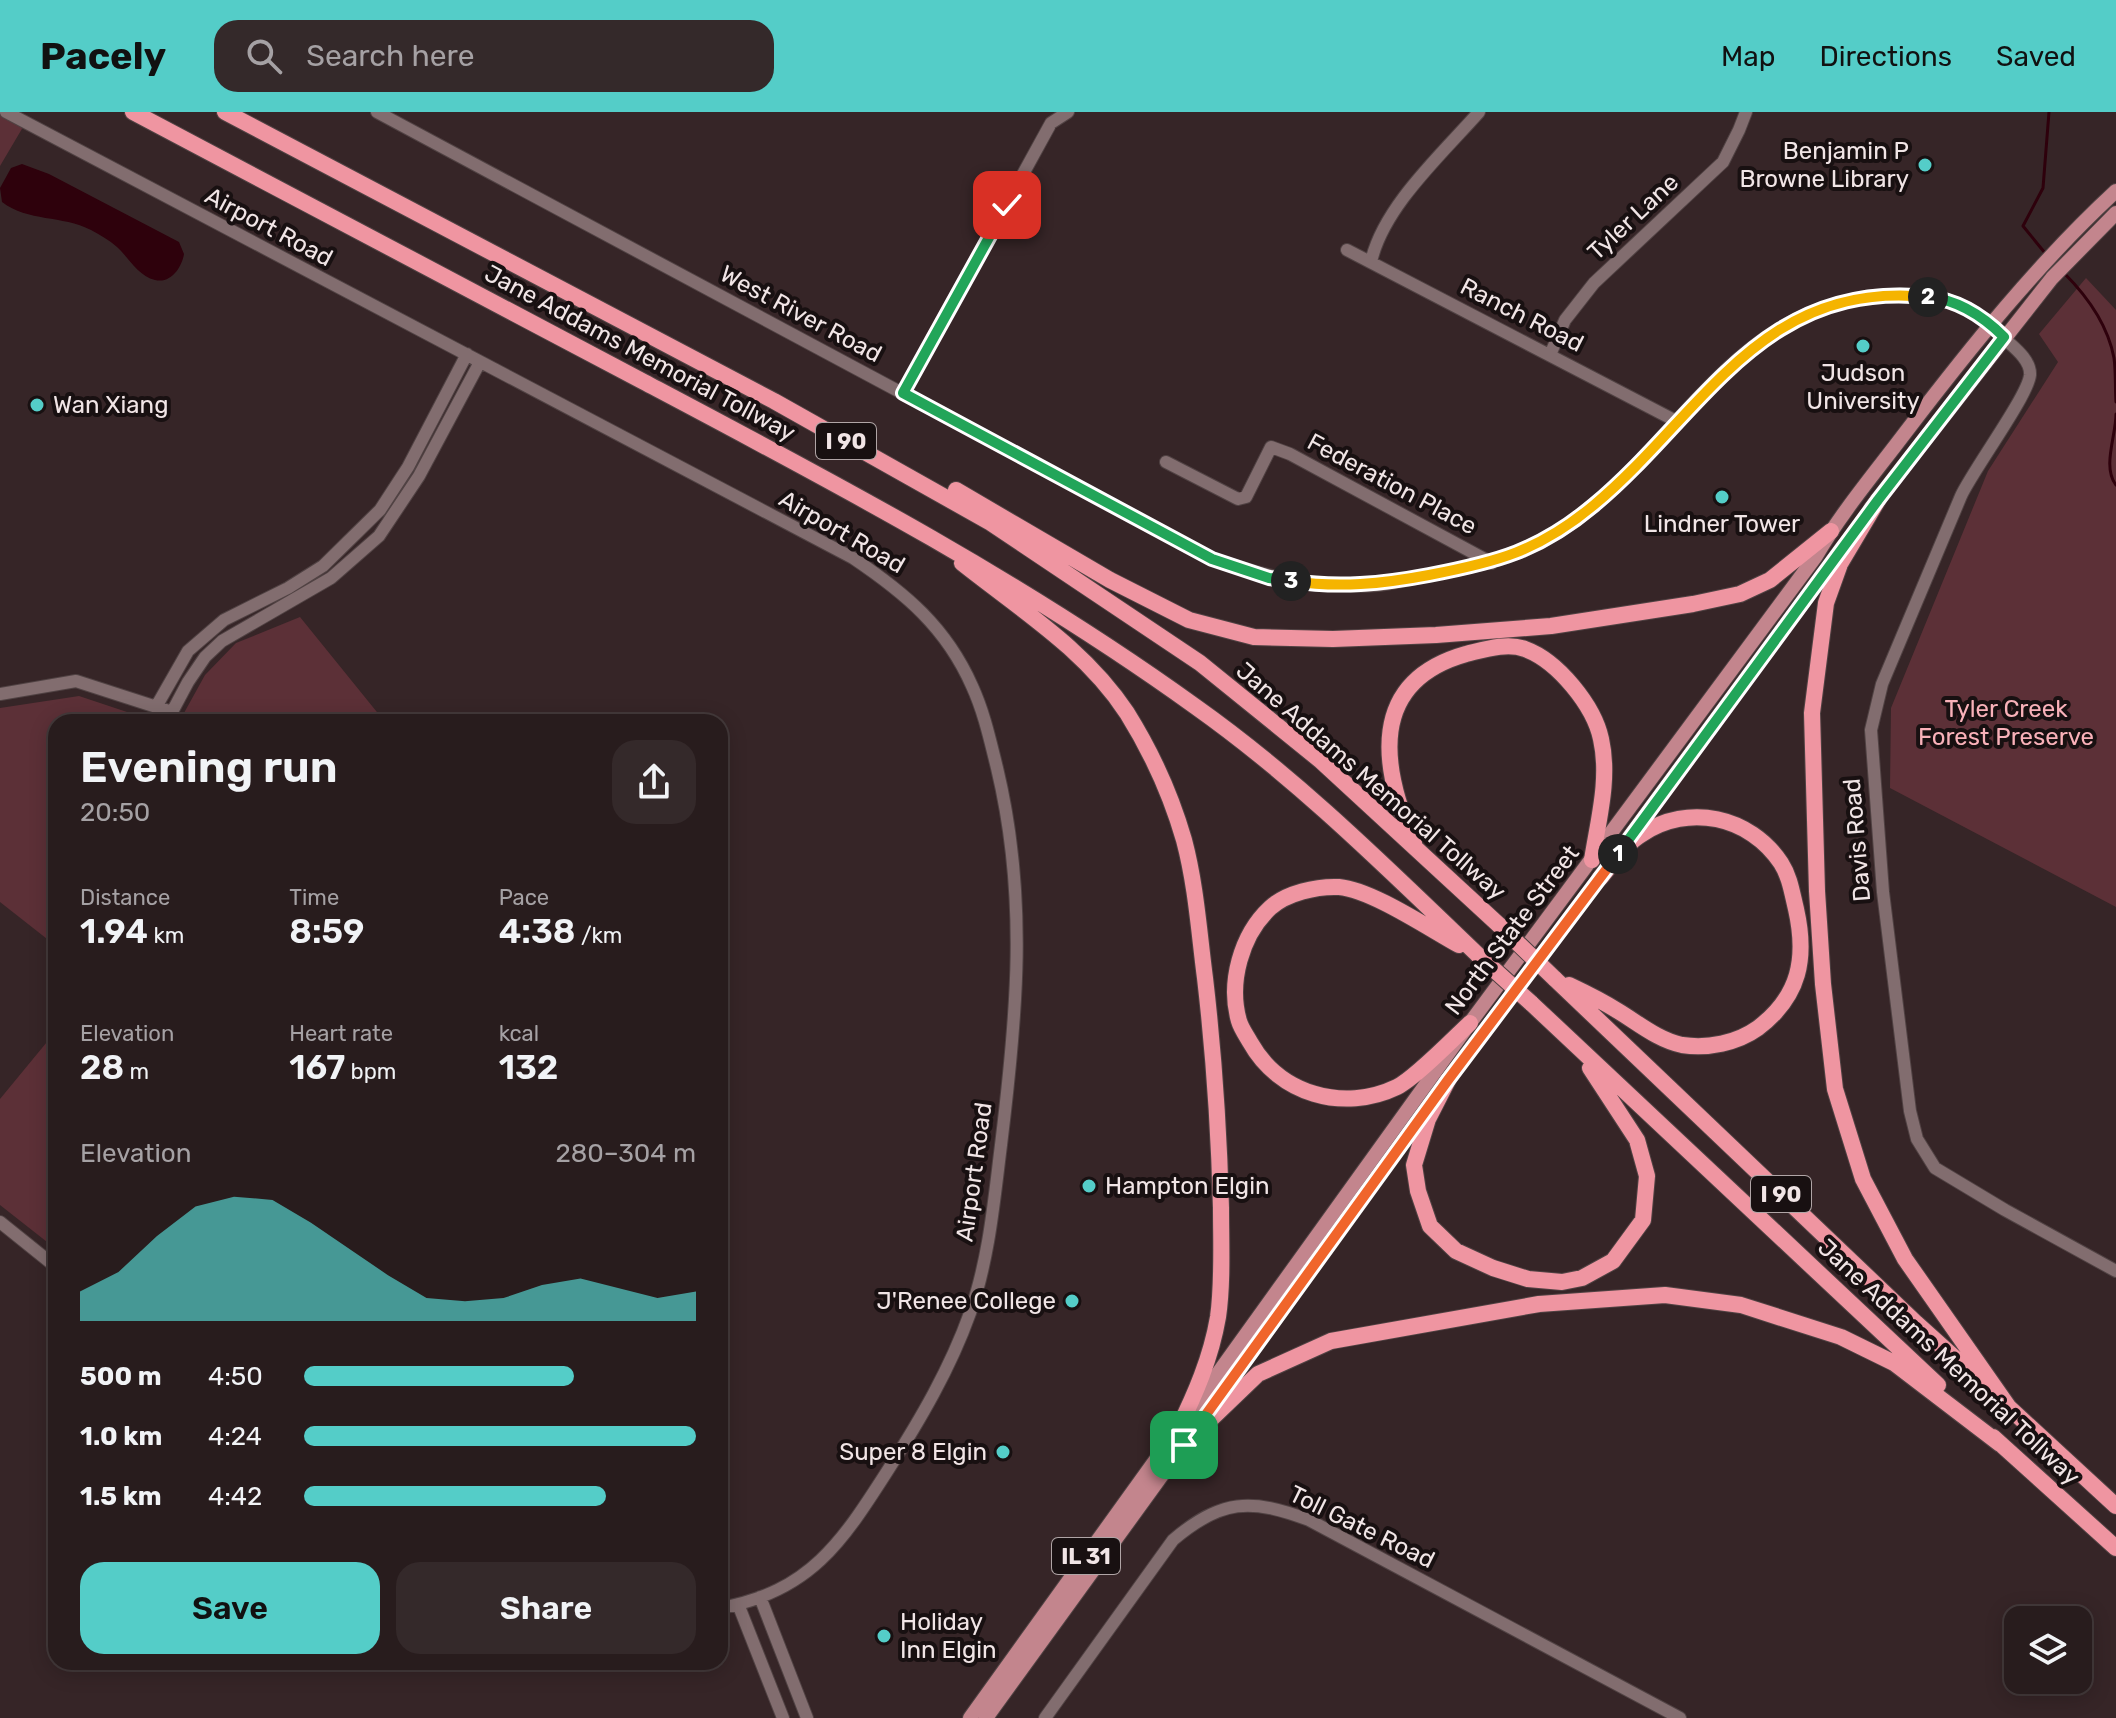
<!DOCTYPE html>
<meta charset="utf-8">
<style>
body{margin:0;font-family:Rubik,sans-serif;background:#34292a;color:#f1f3f6;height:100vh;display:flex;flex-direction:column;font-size:30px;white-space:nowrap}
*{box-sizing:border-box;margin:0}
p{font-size:26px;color:#a5a1a4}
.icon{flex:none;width:44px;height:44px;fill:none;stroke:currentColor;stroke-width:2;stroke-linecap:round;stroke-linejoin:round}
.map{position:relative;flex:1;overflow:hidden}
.panel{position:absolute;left:48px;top:602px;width:680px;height:956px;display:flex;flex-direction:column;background:#281c1d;border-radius:24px;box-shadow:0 4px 20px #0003,0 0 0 2px #443a3b}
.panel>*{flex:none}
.fabs{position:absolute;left:2004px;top:1494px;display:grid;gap:16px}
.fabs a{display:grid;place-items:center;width:88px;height:88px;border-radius:16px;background:#281c1d;box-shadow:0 4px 20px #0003,0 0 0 2px #443a3b;font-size:40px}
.pin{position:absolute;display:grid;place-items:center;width:68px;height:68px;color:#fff;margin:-34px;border-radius:16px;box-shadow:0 4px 12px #0006}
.km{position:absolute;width:40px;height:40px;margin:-20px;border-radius:50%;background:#222;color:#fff;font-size:22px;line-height:40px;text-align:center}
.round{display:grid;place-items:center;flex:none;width:84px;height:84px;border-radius:24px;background:#34292a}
.head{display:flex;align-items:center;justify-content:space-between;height:136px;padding:0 32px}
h1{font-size:44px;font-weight:600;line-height:60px}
.stats{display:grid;grid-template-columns:repeat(3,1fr);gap:12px;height:136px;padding:8px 32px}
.stats div{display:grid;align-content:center}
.stats b{font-size:34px;font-weight:600}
.stats small{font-size:22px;font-weight:400}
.stats p{font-size:22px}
.chart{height:224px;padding:16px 32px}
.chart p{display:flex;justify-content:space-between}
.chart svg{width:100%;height:144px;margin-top:8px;fill:#54cdc8;opacity:.7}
.cta{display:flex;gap:16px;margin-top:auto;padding:16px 32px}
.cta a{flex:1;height:92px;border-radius:24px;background:#54cdc8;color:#111;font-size:32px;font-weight:600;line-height:92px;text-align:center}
.cta a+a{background:#34292a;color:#f1f3f6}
ul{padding:0 32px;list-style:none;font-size:26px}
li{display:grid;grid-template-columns:128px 96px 1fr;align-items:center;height:60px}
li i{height:20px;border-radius:10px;background:#54cdc8}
header{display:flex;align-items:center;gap:48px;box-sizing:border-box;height:112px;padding:0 40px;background:#54cdc8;color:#111}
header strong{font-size:38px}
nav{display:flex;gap:44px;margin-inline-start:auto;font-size:28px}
.search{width:560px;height:72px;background:#34292a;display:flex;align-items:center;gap:20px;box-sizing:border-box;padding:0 28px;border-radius:24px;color:#a5a1a4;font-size:30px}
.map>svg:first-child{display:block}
</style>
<header>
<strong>Pacely</strong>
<div class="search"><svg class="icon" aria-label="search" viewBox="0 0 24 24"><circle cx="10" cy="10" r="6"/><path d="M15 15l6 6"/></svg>Search here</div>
<nav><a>Map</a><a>Directions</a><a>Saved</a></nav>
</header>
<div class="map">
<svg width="2116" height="1606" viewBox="0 0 2116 1606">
<rect width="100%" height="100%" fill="#362527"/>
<!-- green -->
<path fill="#5c3037" d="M0,0H7L26,10L0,54Z
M2086,166L2116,198V795L1890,676L1891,596L1988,359L2058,250L2039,222Z
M300,505L385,610H179L205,563L236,531Z
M79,584L157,610H56V834L0,790V596Z
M56,919V1137L0,1093V987Z"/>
<!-- water -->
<path fill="#2e010c" d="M22,52L49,62L179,130L184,142C182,155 171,172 155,168C138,164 129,146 117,135C109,128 100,123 91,118C62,103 28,110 2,90L0,76L11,56Z"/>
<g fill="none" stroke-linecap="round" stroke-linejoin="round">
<!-- stream -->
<path stroke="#2e010c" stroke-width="3" d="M2045,141L2023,114L2043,76L2049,0
M2064,161C2087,184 2108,214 2114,246C2116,260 2115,276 2116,290
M2116,302C2116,324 2102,355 2116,373"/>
<defs>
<path id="minor" d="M6,0L853,446C905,481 946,515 972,574C984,600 990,628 997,656C1028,785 1017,903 1001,1033C994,1089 989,1147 970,1201C950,1257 920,1308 888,1358C842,1430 810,1480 720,1496
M377,0L1212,447C1268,465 1319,478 1378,473C1398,471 1418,465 1438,461C1468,456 1496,450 1525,438C1643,387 1696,244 1817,198C1864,181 1925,173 1970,198C1985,206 1996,218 2007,229C2016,237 2031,249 2030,263C2028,284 1973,358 1961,384L1882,572L1871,618L1883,780L1910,999L1917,1027L1935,1056L2005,1098L2116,1159
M1347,138L1676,309
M1371,150C1383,95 1442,42 1479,0
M1550,243L1565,208L1594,171L1723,50L1739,18L1746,0
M903,281L1051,11L1068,0
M1166,350L1238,387L1246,385L1271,335L1290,342L1492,451
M0,582L76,569L172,600L188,570L205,545L222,529L331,466L379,424L419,364L480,250
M156,595L188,539L224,508L288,476L323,454L380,398L408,355L467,242
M0,1110L56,1155
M760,1485L807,1606
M738,1492L783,1606
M1045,1606L1173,1428C1221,1387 1251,1386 1309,1408L1680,1606"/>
<path id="major" d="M1871,396L2052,166L2116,101
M1625,731L1843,435
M1443,975L1606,758
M970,1606L1470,911L1816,444C1841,401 1874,362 1905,321C1970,236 2037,152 2116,79
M986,1606L1431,992"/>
<path id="highway" d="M133,0C303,90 474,180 644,270C835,371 1020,468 1196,595C1299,668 1388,757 1479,844
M225,0L774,289L991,411L1200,551L1321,649L1500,814
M956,378L1110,468L1189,508L1254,525L1333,527L1436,523L1551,514L1693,492L1740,482L1770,468L1831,419
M1878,388L1840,452L1826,491L1812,601L1817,779L1823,872L1835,977L1863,1067L1905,1147L2010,1297
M962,451C1021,498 1085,537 1127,601C1152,641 1171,683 1184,728C1196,773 1199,820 1205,866C1214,943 1219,1019 1221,1096C1221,1131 1223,1171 1218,1205C1211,1246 1195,1283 1177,1319
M1414,731C1381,656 1367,570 1466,542C1483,538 1507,530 1525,537C1558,549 1594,594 1601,627C1610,667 1598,709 1592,748
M1459,833C1428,816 1372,778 1339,775C1317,774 1286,781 1270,796C1241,823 1228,871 1239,909C1241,916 1246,923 1250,930C1279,982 1343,1001 1397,975C1415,966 1453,927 1470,911
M1554,866L1916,1211L1986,1274
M1569,873C1586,881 1602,889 1618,899C1638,911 1658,928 1682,933C1708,937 1737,931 1758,916C1800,884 1807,846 1796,797C1792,781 1790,765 1781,751C1750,704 1688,691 1642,722C1625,732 1613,751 1600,766
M1531,891L1938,1273
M1448,968L1428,1007L1414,1053L1418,1079L1430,1114L1456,1139L1493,1156L1528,1167L1562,1170L1582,1166L1613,1149L1643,1108L1647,1064L1637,1028L1590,956
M2003,1290L2116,1394
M1993,1325L2116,1436
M1184,1333L1258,1262L1331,1229L1539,1192L1665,1183L1741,1193L1841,1225L1894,1251L2000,1332"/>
</defs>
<!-- minor casing -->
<use href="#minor" stroke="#504243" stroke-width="14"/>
<!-- major casing -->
<use href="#major" stroke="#504243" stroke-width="16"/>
<!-- highway casing -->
<use href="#highway" stroke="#504243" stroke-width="18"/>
<!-- minor -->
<use href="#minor" stroke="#826d6f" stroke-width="12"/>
<!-- major -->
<use href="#major" stroke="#c3858d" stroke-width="14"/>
<!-- highway -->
<use href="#highway" stroke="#ef95a1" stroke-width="16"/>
<defs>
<path id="highway-bridge" d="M1500,814L1554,866
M1479,844L1531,891"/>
</defs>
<!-- highway-bridge casing -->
<use href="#highway-bridge" stroke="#504243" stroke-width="18" stroke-linecap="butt"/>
<!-- highway-bridge -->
<use href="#highway-bridge" stroke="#ef95a1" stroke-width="16"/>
</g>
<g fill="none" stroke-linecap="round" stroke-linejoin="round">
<defs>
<path id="split-1" d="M1184,1333L1448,968L1618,742"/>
<path id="split-2" d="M1618,742L1878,388L2004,225C1983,204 1959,188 1928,185"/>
<path id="split-3" d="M1291,469C1339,476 1382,472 1429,463C1497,450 1539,439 1594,393C1702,303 1761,167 1928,185"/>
<path id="split-4" d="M1007,93L903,281L1212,447L1269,466L1291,469"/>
</defs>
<!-- split-1 casing -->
<use href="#split-1" stroke="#fff" stroke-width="16"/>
<!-- split-2 casing -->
<use href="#split-2" stroke="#fff" stroke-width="16"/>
<!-- split-3 casing -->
<use href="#split-3" stroke="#fff" stroke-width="16"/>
<!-- split-4 casing -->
<use href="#split-4" stroke="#fff" stroke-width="16"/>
<!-- split-1 -->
<use href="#split-1" stroke="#f0652b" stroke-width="10"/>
<!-- split-2 -->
<use href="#split-2" stroke="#22a559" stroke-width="10"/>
<!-- split-3 -->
<use href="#split-3" stroke="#f5b400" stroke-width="10"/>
<!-- split-4 -->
<use href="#split-4" stroke="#22a559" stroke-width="10"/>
</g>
<!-- markers -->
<g fill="#54cdc8" stroke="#181011" stroke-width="3">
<circle cx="1925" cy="53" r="8"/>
<circle cx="1863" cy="234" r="8"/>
<circle cx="37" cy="293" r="8"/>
<circle cx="1722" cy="385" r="8"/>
<circle cx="1089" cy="1074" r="8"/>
<circle cx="1072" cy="1189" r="8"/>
<circle cx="1003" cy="1340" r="8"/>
<circle cx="884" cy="1524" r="8"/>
</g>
<g text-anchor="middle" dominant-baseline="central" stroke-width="8" stroke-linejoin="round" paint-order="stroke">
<!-- shield labels -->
<g fill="#181011" stroke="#b0a5a6" stroke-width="2">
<rect x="816" y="311" width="60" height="36" rx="6"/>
<rect x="1751" y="1064" width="60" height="36" rx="6"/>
<rect x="1052" y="1426" width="68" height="36" rx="6"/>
</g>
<g font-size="22" font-weight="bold" fill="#f1e5e6">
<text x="846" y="329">I 90</text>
<text x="1781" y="1082">I 90</text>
<text x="1086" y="1444">IL 31</text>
</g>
<!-- poi labels -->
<g font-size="24" fill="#f1e5e6" stroke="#181011" text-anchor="end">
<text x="1909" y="39">Benjamin P<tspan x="1909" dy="28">Browne Library</tspan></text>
<text x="1863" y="261" text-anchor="middle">Judson<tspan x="1863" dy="28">University</tspan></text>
<text x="53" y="293" text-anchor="start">Wan Xiang</text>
<text x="1722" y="412" text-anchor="middle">Lindner Tower</text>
<text x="1105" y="1074" text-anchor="start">Hampton Elgin</text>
<text x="1056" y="1189">J'Renee College</text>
<text x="987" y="1340">Super 8 Elgin</text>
<text x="900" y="1510" text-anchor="start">Holiday<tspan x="900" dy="28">Inn Elgin</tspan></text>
</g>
<!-- street labels -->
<g font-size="24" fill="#f1e5e6" stroke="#181011">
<text transform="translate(1633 105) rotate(-43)">Tyler Lane</text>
<text transform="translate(269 115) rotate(28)">Airport Road</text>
<text transform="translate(801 202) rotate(28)">West River Road</text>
<text transform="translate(1522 203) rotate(27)">Ranch Road</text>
<text transform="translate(640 241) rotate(28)">Jane Addams Memorial Tollway</text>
<text transform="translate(1392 372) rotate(28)">Federation Place</text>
<text transform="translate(842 420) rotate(30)">Airport Road</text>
<text transform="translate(1371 669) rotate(41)">Jane Addams Memorial Tollway</text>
<text transform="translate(1857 728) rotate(-95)">Davis Road</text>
<text transform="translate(1512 818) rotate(-53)">North State Street</text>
<text transform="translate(974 1060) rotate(-82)">Airport Road</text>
<text transform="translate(1949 1250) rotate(43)">Jane Addams Memorial Tollway</text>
<text transform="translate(1362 1415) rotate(26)">Toll Gate Road</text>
</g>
<!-- park labels -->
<g font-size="24" fill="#f9b1b9" stroke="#181011">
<text x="2006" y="597">Tyler Creek<tspan x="2006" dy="28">Forest Preserve</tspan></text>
</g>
</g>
</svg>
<div class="fabs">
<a><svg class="icon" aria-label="layers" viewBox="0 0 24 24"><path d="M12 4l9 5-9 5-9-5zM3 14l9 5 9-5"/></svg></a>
</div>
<div class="pin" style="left:1184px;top:1333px;background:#1e9e55"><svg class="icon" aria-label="arrive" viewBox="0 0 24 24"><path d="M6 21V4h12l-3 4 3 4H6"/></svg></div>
<div class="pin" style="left:1007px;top:93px;background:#d93025"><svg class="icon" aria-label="check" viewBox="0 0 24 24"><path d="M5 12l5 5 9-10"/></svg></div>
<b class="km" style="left:1618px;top:742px">1</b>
<b class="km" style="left:1928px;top:185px">2</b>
<b class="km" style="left:1291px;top:469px">3</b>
<section class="panel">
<div class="head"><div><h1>Evening run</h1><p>20:50</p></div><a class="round"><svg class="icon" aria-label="share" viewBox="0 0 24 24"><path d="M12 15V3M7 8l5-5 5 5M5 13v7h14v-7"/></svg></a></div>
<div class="stats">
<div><p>Distance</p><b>1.94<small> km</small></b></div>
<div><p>Time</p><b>8:59</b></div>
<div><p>Pace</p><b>4:38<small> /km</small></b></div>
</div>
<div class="stats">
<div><p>Elevation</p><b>28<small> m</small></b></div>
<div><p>Heart rate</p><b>167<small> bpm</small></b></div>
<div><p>kcal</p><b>132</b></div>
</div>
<div class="chart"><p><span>Elevation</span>280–304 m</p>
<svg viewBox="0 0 160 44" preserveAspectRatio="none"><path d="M0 44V35L10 29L20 18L30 9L40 6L50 7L60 14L70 22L80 30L90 37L100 38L110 37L120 33L130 31L140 34L150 37L160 35V44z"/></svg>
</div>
<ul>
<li><b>500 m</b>4:50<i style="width:69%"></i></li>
<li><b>1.0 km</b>4:24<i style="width:100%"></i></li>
<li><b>1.5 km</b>4:42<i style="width:77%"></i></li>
</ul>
<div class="cta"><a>Save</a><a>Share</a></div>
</section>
</div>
